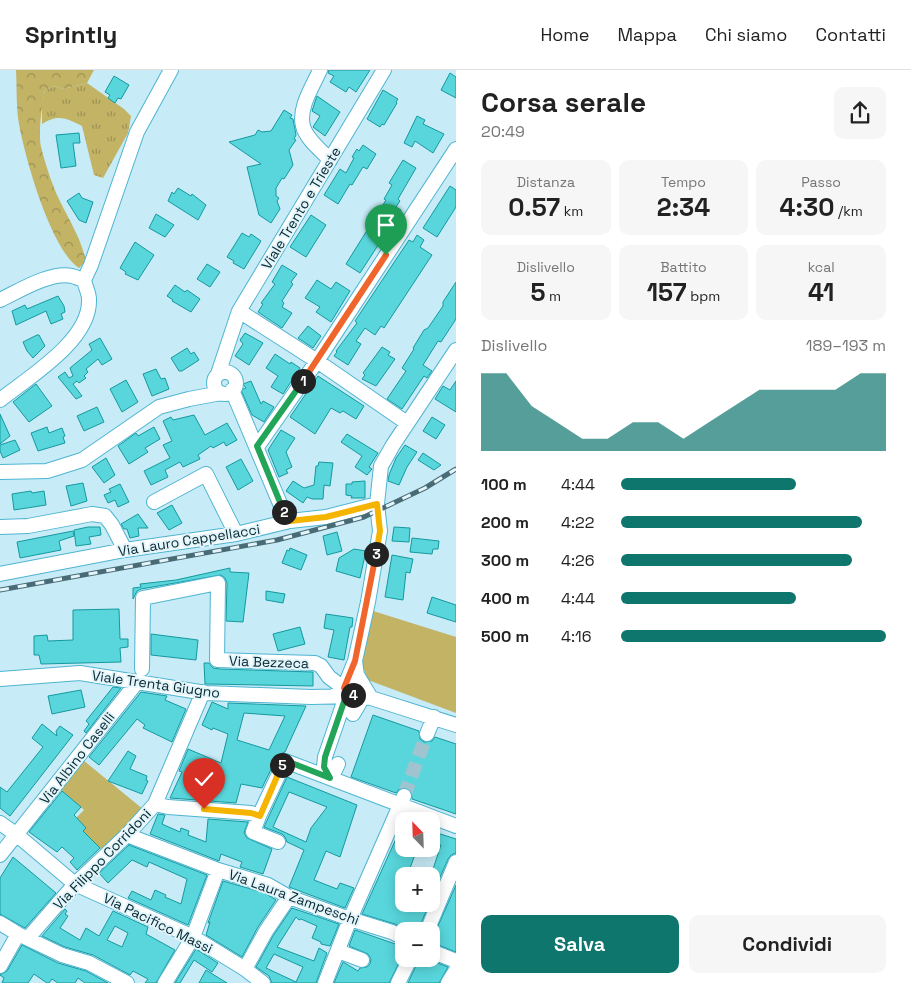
<!DOCTYPE html>
<html lang="it">
<meta charset="utf-8">
<style>
body{margin:0;font-family:"Space Grotesk",sans-serif;background:#f6f6f6;color:#222;height:100vh;display:flex;flex-direction:column;font-size:19px;white-space:nowrap}
*{box-sizing:border-box;margin:0}
p{font-size:16px;color:#767676}
.icon{flex:none;width:28px;height:28px;fill:none;stroke:currentColor;stroke-width:2;stroke-linecap:round;stroke-linejoin:round}
.map{position:relative;flex:1;overflow:hidden}
.drawer{display:flex;flex-direction:column;background:#fff;width:455px}
.drawer>*{flex:none}
.needle{width:32px;rotate:337deg}
.buttons{position:absolute;left:395px;top:742px;display:grid;gap:10px}
.buttons a{display:grid;place-items:center;width:45px;height:45px;border-radius:10px;background:#fff;box-shadow:0 2px 12px #0003;font-size:25px}
.pin{position:absolute;display:grid;place-items:center;width:42px;height:42px;color:#fff;margin:-51px -21px;border-radius:50% 50% 50% 0;rotate:-45deg;box-shadow:0 0 5px #0007}
.pin .icon{rotate:45deg}
.km{position:absolute;width:25px;height:25px;margin:-12px;border-radius:50%;background:#222;color:#fff;font-size:14px;line-height:25px;text-align:center}
.round{display:grid;place-items:center;flex:none;width:52px;height:52px;border-radius:10px;background:#f6f6f6}
.overview{display:flex;align-items:center;justify-content:space-between;height:85px;padding:0 25px}
h1{font-size:28px;font-weight:700;line-height:38px}
.figures{display:grid;grid-template-columns:repeat(3,1fr);gap:8px;height:85px;padding:5px 25px}
.figures div{display:grid;align-content:center;border-radius:10px;background:#f6f6f6;text-align:center}
.figures b{font-size:25px;font-weight:700}
.figures small{font-size:14px;font-weight:400}
.figures p{font-size:14px}
.chart{height:140px;padding:10px 25px}
.chart p{display:flex;justify-content:space-between}
.chart svg{width:100%;height:90px;margin-top:5px;fill:#0f766e;opacity:.7}
.primary-button{display:flex;gap:10px;margin-top:auto;padding:10px 25px}
.primary-button a{flex:1;height:58px;border-radius:10px;background:#0f766e;color:#fff;font-size:20px;font-weight:700;line-height:58px;text-align:center}
.primary-button a+a{background:#f6f6f6;color:#222}
ul{padding:0 25px;list-style:none;font-size:16px}
li{display:grid;grid-template-columns:80px 60px 1fr;align-items:center;height:38px}
li i{height:12px;border-radius:6px;background:#0f766e}
header{display:flex;align-items:center;gap:30px;box-sizing:border-box;height:70px;padding:0 25px;background:#fff;border-bottom:1px solid #e0e0e0}
header strong{font-size:24px}
nav{display:flex;gap:28px;margin-inline-start:auto;font-size:18px}
main{display:flex;flex:1;min-height:0}
.map>svg:first-child{display:block}
</style>
<header>
<strong>Sprintly</strong>
<nav><a>Home</a><a>Mappa</a><a>Chi siamo</a><a>Contatti</a></nav>
</header>
<main>
<div class="map">
<svg width="456" height="913" viewBox="0 0 456 913">
<defs>
<pattern id="grass-tufts" width="24" height="20" patternUnits="userSpaceOnUse" patternTransform="scale(1.25)"><rect width="24" height="20" fill="#c2b365"/><path d="M3 7l-1-3M5 7V3M7 7l1-3M15 17l-1-3M17 17v-4M19 17l1-3" fill="none" stroke="#9c9254"/></pattern>
<pattern id="forest-crowns" width="20" height="18" patternUnits="userSpaceOnUse" patternTransform="scale(1.25)"><rect width="20" height="18" fill="#c2b365"/><path d="M2 6a3 3 0 1 1 6 0M12 15a3 3 0 1 1 6 0" fill="none" stroke="#9c9254"/></pattern>
</defs>
<rect width="100%" height="100%" fill="#c7ebf7"/>
<!-- grass -->
<path fill="url(#grass-tufts)" d="M87,13L124,39L131,46L128,63L103,108L94,105L82,56C66,48 58,44 42,54V34L45,20L54,16L64,19Z"/>
<!-- forest -->
<path fill="url(#forest-crowns)" d="M16,0H94L87,13L64,19L54,16L45,20C42,34 38,63 41,77C45,93 51,111 57,125C68,149 80,165 86,191L79,198C51,180 25,88 19,54C16,37 17,18 16,0Z"/>
<!-- green -->
<path fill="#c2b365" d="M370,540L456,567V643L368,610L363,597L362,590Z
M83,690L144,740L104,782L83,761L86,758L76,748L84,740L60,719Z"/>
<!-- building -->
<path fill="#58d6db" stroke="#15999e" fill-rule="evenodd" d="M329,0H370L356,22L349,17L346,22L330,12L334,6L328,3Z
M450,3L456,7V28L441,20Z
M114,6L129,15L121,29L118,28L115,33L108,28L110,25L105,22Z
M383,20L398,29L396,32L397,33L384,55L382,54L380,57L367,49Z
M317,26L340,42L325,66L313,57L320,46L312,41Z
M284,40L292,45L290,48L293,49L296,65L294,69L296,70L289,80L293,95L284,109L282,108L276,118V126L279,128L277,131L280,139L271,153L259,145L247,97L261,94L229,72L255,65L258,60L262,62L271,61Z
M417,46L425,50L423,54L444,64L433,83L415,71L412,77L404,73Z
M79,63L80,73H73L76,96L61,98L56,65Z
M363,75L376,84L367,99L363,97L352,115L350,114L338,134L324,125L340,99L346,103L354,88L352,87L357,79L359,81Z
M403,90L416,98L398,129L400,131L396,137L401,140L360,203L346,194L386,130L384,129L392,115L389,113Z
M450,116L456,120V137L437,167L423,158Z
M178,118L191,126L192,124L206,135L198,150L168,131L172,122L174,124Z
M79,123L82,128L93,132L86,153L79,150L67,131Z
M156,144L174,155L165,167L149,158Z
M311,145L326,155L306,187L290,177Z
M242,163L249,167L251,164L261,171L244,199L233,193L234,191L227,187Z
M417,165L424,170L420,177L432,185L384,258L381,256L375,265L365,258L356,271L361,274L348,295L334,286L337,282L336,281L357,253L355,251L409,170L413,172Z
M135,172L154,185L138,210L125,204L126,202L120,198Z
M207,194L220,202L210,217L197,209Z
M282,195L297,204L291,212L293,214L282,231L284,233L282,237L292,243L282,258L258,242L263,234L261,233L275,214L272,212Z
M317,210L331,219L336,212L350,221L331,252L316,242L320,237L305,228Z
M456,212V249L441,272L438,271L423,295L432,301L427,308L424,306L402,339L387,329L406,301L402,298L414,279L413,278L424,260L428,258L443,236V232Z
M175,215L185,222L187,220L200,229L191,242L172,231L173,230L167,226Z
M58,226L64,236L65,242L61,244L63,249L51,254L46,241L16,255L12,241L25,235L27,239Z
M308,256L321,266L313,278L298,268Z
M245,263L263,273L249,295L235,286L243,274L240,270Z
M37,265H39L45,276L33,288L27,281L23,272Z
M100,268L112,289L102,295L98,289L86,299L88,302L84,306L86,308L79,313L77,311L73,314L82,326L76,329L58,307L65,302L69,308L73,306L70,298L92,280L89,274Z
M382,277L390,282L388,285L395,289L376,316L362,309L365,305L363,303Z
M187,278L191,284L194,282L199,290L182,301H179L171,288Z
M275,284L290,294L291,292L300,298L283,324L271,317L278,306L266,298Z
M156,299L161,309L165,308L169,319L152,326L143,304Z
M318,306L364,336L356,349L343,341L340,343L331,338L315,364L290,347Z
M126,310L138,332L122,342L110,319Z
M251,311L261,334L263,331L274,337L264,352L252,345L241,320L246,318L243,314Z
M456,311V342L435,329L443,316L450,320Z
M36,314L52,336L29,352L13,332Z
M97,337L104,352L84,361L77,346Z
M0,344L10,366L0,374Z
M194,345L205,365L227,353L237,370L226,376L224,372L213,378L211,376L198,385L200,389L183,397L180,392L165,400L168,407L151,415L144,401L170,388L163,375L172,371L163,351L171,347L173,350Z
M432,347L445,355L436,369L423,361Z
M47,357L49,363L62,358L65,366L63,367L65,373L38,381L31,363Z
M154,357L160,369L145,378L148,382L129,394L118,376L136,363L138,366Z
M281,360L295,368L286,382L292,397L286,400L288,403L279,407L268,380Z
M347,364L378,383L369,397L372,399L367,405L355,397L362,386L341,372Z
M15,370L20,380L3,388L0,381V375Z
M405,375L417,382L407,397L399,415L388,411L389,405L396,388Z
M423,383L441,395L434,400L418,390Z
M106,388L115,405L104,413L92,397Z
M241,389L253,411L238,420L226,397Z
M319,392L333,393L330,416L324,415L323,429H312L307,427L303,433L286,421L293,411L304,418L314,415L316,396H318Z
M365,411V428H351L352,426L346,425V414H352V412Z
M83,413L87,431L71,436L66,416Z
M120,414L129,432L118,437L115,430L108,433L104,425L111,422L109,419Z
M31,421L32,423L44,421L46,435L14,440L12,424Z
M172,435L182,453L169,460L157,443Z
M138,444L148,458H138L139,466L130,468L127,459H124L121,454Z
M88,457H100L101,465L89,467L91,474L76,476L74,460Z
M394,457L410,458L409,472L392,471Z
M73,461L74,466L59,471L61,480L20,488L17,472Z
M337,462L342,481L327,485L323,466Z
M412,468L439,471L438,479H433L432,484L410,482Z
M290,478L307,485L301,500L282,493L287,480L289,481Z
M354,479L366,481L360,508L336,501L339,488Z
M392,485L413,489L410,503L406,502L403,530L385,527Z
M230,498V502L249,503L243,552L226,551L227,513L225,508L221,505L141,519L137,521L133,529V518L141,517L140,514L176,510Z
M266,521L285,524L283,533L266,530Z
M432,527L456,535V552L427,543Z
M119,539L120,569H128V577L120,578L121,592L41,594L39,585H34V566L47,565L48,571L73,570V540Z
M326,544L353,548L352,557H350L344,590L328,587L334,560L324,558Z
M300,557L305,574L278,581L273,564Z
M151,564L198,570L196,590L151,585Z
M204,593H209L213,598L220,599L313,602V616L207,614H205Z
M113,617L121,618L86,663L84,661L89,654L86,651Z
M81,620L85,637L52,644L48,626Z
M141,622L167,626L165,630L186,639L172,672L143,658L145,655L137,649L99,695L89,687Z
M212,632L228,639V633L306,636L285,682L280,684L277,687L262,718L241,714L236,733L210,731L213,694L197,730L170,728L182,702L179,701L188,679L221,693L228,664L213,658L212,660L202,655ZM244,643L285,646L269,680L237,670Z
M373,645L419,661L420,669L424,672L432,671L435,667L456,674V744L412,729L411,721L407,718L399,719L396,723L351,707Z
M42,654L57,666L56,661L60,656L73,665L10,746L0,738V717L7,722L43,677L32,668Z
M128,681L136,686L130,699L147,706L146,710L148,711L142,724L108,711Z
M287,707L357,735L340,787L326,781L314,810L337,819L340,813L354,818L345,838L289,817L304,780L287,772L285,767L282,764L264,757ZM289,722L327,737L311,758L306,772L273,757Z
M62,721L81,737L74,745L86,758L83,761L100,778L77,800L70,792L74,788L62,777L57,782L29,762Z
M158,744L165,745L162,754L180,762L181,758L189,761L188,765L206,772L208,749L248,752L244,763L247,768L272,779L263,804L240,797L242,792L221,784L219,791L150,764Z
M404,751V779H417L409,801V806H404V824L400,834H429L418,861H409L395,854L362,844Z
M431,761L456,769V783L451,785L448,789L431,828V805L441,775L431,771Z
M129,775L207,805L188,855L128,828L132,821L151,830L155,820L166,825L165,827L181,834L187,809L149,792L147,797L132,790L108,813L99,803Z
M13,787L56,823L25,858L0,844V808Z
M223,811L265,823L276,830L258,857L242,887L206,865L210,852L208,853Z
M456,815V882L431,872Z
M292,838L339,854L330,876L321,874V872L312,868L317,856L301,849L299,850L296,847L277,877L314,891L319,878L327,883L316,913H272L269,906L256,897L273,866ZM274,884L303,897L296,912L266,898Z
M65,839L67,841L65,844L68,846L60,858L80,870L86,858L99,866L113,841L148,857L146,864L175,880L156,913H145L148,909L133,901L130,905L93,885L65,877L42,866ZM115,856L128,863L122,877L107,870Z
M355,860L404,877V883L389,913H334L343,892L358,901L360,898L367,897L370,894L371,889L368,884L349,876Z
M22,875L58,893L86,901L108,913H85L78,908L75,913H58L52,909L49,913H47L34,904L28,913H2L4,908L0,905L7,901Z
M196,879L218,893L212,902L194,890L180,913H175Z
M419,889H427L448,897L439,913H408Z
M206,900L227,913H199Z"/>
<g fill="none" stroke-linecap="round" stroke-linejoin="round">
<!-- minor-tunnel -->
<path stroke="#a0c4cf" stroke-width="14" stroke-dasharray="14 7" stroke-linecap="butt" d="M404,726L427,664"/>
<defs>
<path id="minor" d="M320,0C313,16 298,38 303,56C306,69 321,80 330,90
M84,210L91,195L137,62L171,0
M0,230C19,221 51,201 72,206C76,207 80,209 84,210C85,216 89,223 89,229C91,270 29,307 0,330
M239,241L317,291L407,353
M214 313a11 11 0 1 1 22 0a11 11 0 1 1-22 0Z
M218,304L239,241L384,0
M232,320L284,443L290,451
M257,377L317,291L456,79
M0,402L47,401L82,390L159,337L189,329L221,323
M154,432L206,404L236,464
M0,457L28,456L92,444L105,446L112,455L125,480
M0,504L125,480L236,464L290,451L326,447L377,434
M355,591L357,605L371,628
M142,599L143,528L218,513L217,590L315,593L321,596L329,607L349,622
M0,609L80,603L206,623L311,627L354,626L371,628L456,655
M335,625L344,618L355,591L368,532L380,461L377,434L381,396L393,375L456,280
M353,644L363,627
M427,664L434,647
M338,694L331,708L324,697L325,687L346,626
M155,734L168,737L251,743L259,746L285,691L456,756
M259,746L253,762L278,772
M0,753L17,765L75,814L193,867L245,899L263,913
M127,765L218,800L268,815L289,827L350,849L392,862L404,868
M0,785L138,611
M0,853L18,864L62,885L89,893L127,913
M427,861L456,792
M28,868L75,814L127,765L155,734L203,622
M338,881L362,890
M431,881L456,891
M0,896L18,864
M245,899L266,861L289,827
M165,913L193,867L218,800
M325,913L350,849L404,726
M398,913L410,889
M448,913L456,900"/>
</defs>
<!-- minor casing -->
<use href="#minor" stroke="#4eb5d1" stroke-width="16"/>
<!-- minor -->
<use href="#minor" stroke="#fff" stroke-width="14"/>
<defs>
<path id="rail" d="M0,520L277,470L364,447L425,418L456,399"/>
</defs>
<!-- rail casing -->
<use href="#rail" stroke="#496b75" stroke-width="5"/>
<!-- rail -->
<use href="#rail" stroke="#e3f5fb" stroke-width="3" stroke-dasharray="9" stroke-linecap="butt"/>
</g>
<g fill="none" stroke-linecap="round" stroke-linejoin="round">
<defs>
<path id="split-1" d="M303,311L386,185"/>
<path id="split-2" d="M284,442L257,376L303,311"/>
<path id="split-3" d="M284,442L290,451L326,447L377,434L380,461L376,484"/>
<path id="split-4" d="M353,625L344,618L355,591L376,484"/>
<path id="split-5" d="M282,695L284,690L330,708L324,697L325,687L346,626L353,625"/>
<path id="split-6" d="M204,739L251,743L260,746L282,695"/>
</defs>
<!-- split-1 casing -->
<use href="#split-1" stroke="#fff" stroke-width="10"/>
<!-- split-2 casing -->
<use href="#split-2" stroke="#fff" stroke-width="10"/>
<!-- split-3 casing -->
<use href="#split-3" stroke="#fff" stroke-width="10"/>
<!-- split-4 casing -->
<use href="#split-4" stroke="#fff" stroke-width="10"/>
<!-- split-5 casing -->
<use href="#split-5" stroke="#fff" stroke-width="10"/>
<!-- split-6 casing -->
<use href="#split-6" stroke="#fff" stroke-width="10"/>
<!-- split-1 -->
<use href="#split-1" stroke="#f0652b" stroke-width="6"/>
<!-- split-2 -->
<use href="#split-2" stroke="#22a559" stroke-width="6"/>
<!-- split-3 -->
<use href="#split-3" stroke="#f5b400" stroke-width="6"/>
<!-- split-4 -->
<use href="#split-4" stroke="#f0652b" stroke-width="6"/>
<!-- split-5 -->
<use href="#split-5" stroke="#22a559" stroke-width="6"/>
<!-- split-6 -->
<use href="#split-6" stroke="#f5b400" stroke-width="6"/>
</g>
<g text-anchor="middle" dominant-baseline="central" stroke-width="4" stroke-linejoin="round" paint-order="stroke">
<!-- street labels -->
<g font-size="14" fill="#052730" stroke="#e3f5fb">
<text transform="translate(301 138) rotate(-59)">Viale Trento e Trieste</text>
<text transform="translate(189 470) rotate(-9)">Via Lauro Cappellacci</text>
<text transform="translate(269 592) rotate(2)">Via Bezzeca</text>
<text transform="translate(156 614) rotate(8)">Viale Trenta Giugno</text>
<text transform="translate(77 688) rotate(-52)">Via Albino Caselli</text>
<text transform="translate(102 789) rotate(-46)">Via Filippo Corridoni</text>
<text transform="translate(294 827) rotate(20)">Via Laura Zampeschi</text>
<text transform="translate(158 853) rotate(26)">Via Pacifico Massi</text>
</g>
</g>
</svg>
<div class="buttons">
<a><svg class="needle" viewBox="-14 -14 28 28"><path d="M0-13l5 13h-10z" fill="#e53935"/><path d="M0 13l5-13h-10z" fill="#767676"/></svg></a>
<a>+</a>
<a>−</a>
</div>
<div class="pin" style="left:386px;top:185px;background:#1e9e55"><svg class="icon" aria-label="arrive" viewBox="0 0 24 24"><path d="M6 21V4h12l-3 4 3 4H6"/></svg></div>
<div class="pin" style="left:204px;top:739px;background:#d93025"><svg class="icon" aria-label="check" viewBox="0 0 24 24"><path d="M5 12l5 5 9-10"/></svg></div>
<b class="km" style="left:303px;top:311px">1</b>
<b class="km" style="left:284px;top:442px">2</b>
<b class="km" style="left:376px;top:484px">3</b>
<b class="km" style="left:353px;top:625px">4</b>
<b class="km" style="left:282px;top:695px">5</b>
</div>
<section class="drawer">
<div class="overview"><div><h1>Corsa serale</h1><p>20:49</p></div><a class="round"><svg class="icon" aria-label="share" viewBox="0 0 24 24"><path d="M12 15V3M7 8l5-5 5 5M5 13v7h14v-7"/></svg></a></div>
<div class="figures">
<div><p>Distanza</p><b>0.57<small> km</small></b></div>
<div><p>Tempo</p><b>2:34</b></div>
<div><p>Passo</p><b>4:30<small> /km</small></b></div>
</div>
<div class="figures">
<div><p>Dislivello</p><b>5<small> m</small></b></div>
<div><p>Battito</p><b>157<small> bpm</small></b></div>
<div><p>kcal</p><b>41</b></div>
</div>
<div class="chart"><p><span>Dislivello</span>189–193 m</p>
<svg viewBox="0 0 160 44" preserveAspectRatio="none"><path d="M0 44V6L10 6L20 22L30 30L40 38L50 38L60 30L70 30L80 38L90 30L100 22L110 14L120 14L130 14L140 14L150 6L160 6V44z"/></svg>
</div>
<ul>
<li><b>100 m</b>4:44<i style="width:66%"></i></li>
<li><b>200 m</b>4:22<i style="width:91%"></i></li>
<li><b>300 m</b>4:26<i style="width:87%"></i></li>
<li><b>400 m</b>4:44<i style="width:66%"></i></li>
<li><b>500 m</b>4:16<i style="width:100%"></i></li>
</ul>
<div class="primary-button"><a>Salva</a><a>Condividi</a></div>
</section>
</main>
